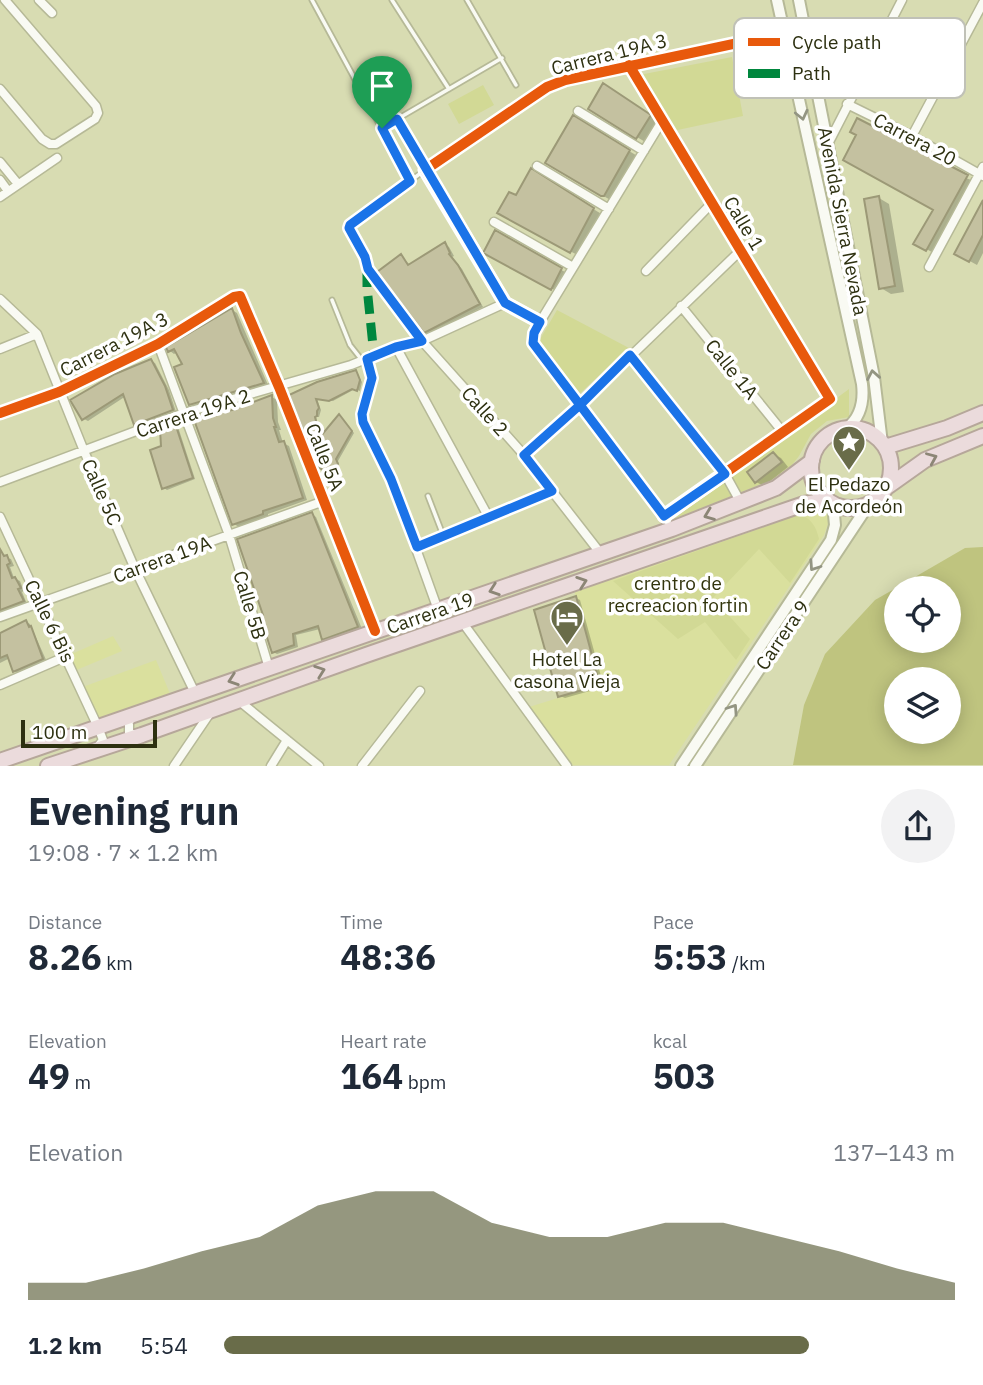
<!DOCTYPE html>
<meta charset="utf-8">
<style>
body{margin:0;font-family:"IBM Plex Sans",sans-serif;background:#f2f2f3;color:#1f2937;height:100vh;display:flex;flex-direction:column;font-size:26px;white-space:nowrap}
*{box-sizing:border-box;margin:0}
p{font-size:23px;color:#747a83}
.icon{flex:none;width:38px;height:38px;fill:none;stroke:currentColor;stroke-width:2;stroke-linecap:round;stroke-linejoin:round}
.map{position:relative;height:766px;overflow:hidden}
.details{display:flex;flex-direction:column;background:#fff;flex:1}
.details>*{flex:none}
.fabs{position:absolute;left:884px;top:576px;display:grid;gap:14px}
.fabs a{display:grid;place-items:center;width:77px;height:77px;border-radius:50%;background:#fff;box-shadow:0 4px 18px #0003;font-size:35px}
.scale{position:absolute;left:21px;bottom:18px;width:136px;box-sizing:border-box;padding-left:7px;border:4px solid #2d3010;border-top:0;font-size:19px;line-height:24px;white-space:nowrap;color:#2d3010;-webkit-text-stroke:5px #fff;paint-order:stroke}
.pin{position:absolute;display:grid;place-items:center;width:60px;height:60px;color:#fff;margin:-72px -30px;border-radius:50% 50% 50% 0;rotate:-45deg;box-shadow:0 0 7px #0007}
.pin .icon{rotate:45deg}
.round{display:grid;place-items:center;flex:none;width:74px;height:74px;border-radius:37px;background:#f2f2f3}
.overview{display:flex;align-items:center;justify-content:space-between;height:119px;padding:0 28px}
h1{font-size:38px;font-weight:700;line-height:52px}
.figures{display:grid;grid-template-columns:repeat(3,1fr);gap:10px;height:119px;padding:7px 28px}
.figures div{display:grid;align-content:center}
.figures b{font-size:35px;font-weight:700}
.figures small{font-size:19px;font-weight:400}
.figures p{font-size:19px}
.chart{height:196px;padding:14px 28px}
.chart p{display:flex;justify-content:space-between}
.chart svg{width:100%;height:126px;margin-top:7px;fill:#696c49;opacity:.7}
ul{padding:0 28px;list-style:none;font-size:23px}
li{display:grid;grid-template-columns:112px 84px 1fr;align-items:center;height:52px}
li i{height:18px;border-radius:9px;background:#696c49}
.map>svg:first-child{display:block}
</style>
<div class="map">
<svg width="983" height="766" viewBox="0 0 983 766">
<rect width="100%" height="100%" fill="#d8dcb2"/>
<!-- built -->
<path fill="#dae09e" d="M827,506L828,524L824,535L669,765H573L529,707L600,685L574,590L805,509Z
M113,636L122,651L74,671L67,656Z
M156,660L173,701L98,727L80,688Z"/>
<!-- green -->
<path fill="#d2d995" d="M732,57L743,116L673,131L639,75Z
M483,85L494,105L459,124L448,104Z
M557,310L629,348L578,395L539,341Z
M849,389V417L827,421L811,434L799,456L784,475L672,520Z
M800,514C812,520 816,526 819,539L790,583L759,549L713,598L750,639L736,660L705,622L678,639L613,581Z"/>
<!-- forest -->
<path fill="#bfc47f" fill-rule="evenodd" d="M983,547V765H793L804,705L825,654L875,600L896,588V640H948V588H896L965,548ZM896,679H948V732H896Z"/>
<!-- shadow -->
<path fill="#0003" d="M604,86L660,120L647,143L590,109Z
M573,117L639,157L612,201L547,162Z
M858,135L976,182L937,255L916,243L935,209Z
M532,171L603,215L581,257L500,213L517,198Z
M879,198L889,204L904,292L891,294L881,288Z
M983,201V253L977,265L957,254Z
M496,233L572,276L562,294L485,252Z
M445,244L449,247L454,256L452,257L462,269L483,307L430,334L425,332L401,256L410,265Z
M232,310L237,313L268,385L195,406L190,404L185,365L178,352L174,354L170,351Z
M151,361L155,363L169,390L176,412L139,426L135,424L126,396L88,421L84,419L73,400Z
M356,372L362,382L360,391L355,389L333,401L317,399L321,410L319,417H316L321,438L341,418L354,433L338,461L339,465L331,473L319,465V459L291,396Z
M272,397L277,400L278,422L281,430H279L283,443L289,446L307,500L268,514V517L239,527L234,524L233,412Z
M175,425L178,427L195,479L167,490L164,488L163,447Z
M773,454L781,458L788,467L764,486L756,482Z
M312,514L316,517L362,629L328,641L324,638L320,629L296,635L298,647L277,654L273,652Z
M0,556L11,559L14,566L10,567L14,578L20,581L24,591L22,592L27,604L0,615Z
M576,598L580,600L604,687L565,698L560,696Z
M26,622L30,624L47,662L19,674L15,671L10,658L0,663V635Z"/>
<!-- building -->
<path fill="#c4c1a0" stroke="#9c9977" stroke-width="2" d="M603,83L651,115L636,139L588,109Z
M573,115L630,150L604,196H601L545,163Z
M857,118L968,175L926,251L913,244L933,210L843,160L856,135L850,132Z
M531,168L594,208L570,253L497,213L509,192L516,195Z
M879,196L895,286L879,289L864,199Z
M983,200V235L969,262L954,254Z
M495,230L562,268L551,290L483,253Z
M445,242L450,253L449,254L458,265L480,304L424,333L377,272L401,254L408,265Z
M232,308L241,333L264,383L189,405L174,367L182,364L174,349L168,352L166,347Z
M151,359L165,386L173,410L134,425L123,394L82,420L70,400L115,374Z
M356,370L360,380L357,391L352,389L329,401L316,399L319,408L317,411V416L315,417L320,437L339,414L352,431L336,459L338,464L327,473L317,466L318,460L314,458L289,395L317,382Z
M272,395L273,418L276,427H274L279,442L284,441L303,498L263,511V514L232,525L193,417L232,410Z
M175,423L193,478L162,489L150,450L161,446L160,429Z
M773,452L782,462L755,483L747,472Z
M312,512L358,627L322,640L318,626L293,634L294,645L272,653L260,616L263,615L237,539Z
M0,549L4,556L7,555L10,563L7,565L12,578L15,577L21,588L18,589L24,601L0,610Z
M576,596L600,685L558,697L534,610Z
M26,620L29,627L31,626L43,659L13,672L7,655L0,658V633Z"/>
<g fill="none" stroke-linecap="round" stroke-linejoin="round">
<defs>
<path id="lane" d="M312,0L410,181
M392,0L449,89
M467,0L516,85
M382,128L502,58
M367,269C364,252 350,239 350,225L425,170L397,119
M332,300L350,345L361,359
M428,496L443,535"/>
<path id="street" d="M39,0L52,13
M629,65L830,399L664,516
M0,89L42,139L50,144H56L95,119L98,113L96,106L5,0
M847,104L912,136L983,176
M578,111L644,151
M662,121L540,322L534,333L533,343L667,520
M912,136L983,3
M828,144L902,0
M0,162L18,184
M537,166L609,209
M0,180L8,191
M0,197L57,158
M494,222L573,267
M929,267L983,167
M367,269L422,341L524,455L601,554
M646,271L712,203
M0,299L37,334L84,451L135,569L195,693
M681,306L782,431
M540,322L505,303L425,170L547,87L565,80L784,33
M158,344L229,535L269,668
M396,347L488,516
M0,349L37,334
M630,355L725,474L741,503
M367,359C377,388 361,394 363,422L391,479L438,610
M0,413L59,392L158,344L234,297L240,296L279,387L375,631
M524,455L580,405L740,251
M0,482L184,413L351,365L396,347L422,341L505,303
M0,517L98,727L103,740L97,748
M417,547L553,491
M0,617L324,501
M463,623L567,766
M0,685L67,656
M238,700L319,766
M133,715L129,722V733L138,735
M174,766L210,713
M271,766L287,740
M362,766L420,691"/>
<path id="secondary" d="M777,0L862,384C864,401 861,417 847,428
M799,0L874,377L882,443
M681,766L831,540L835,525L833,504
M695,766L869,504"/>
<path id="highway" d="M811 468a40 40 0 1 1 80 0a40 40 0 1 1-80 0Z
M885,447L947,428L983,413
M887,487L925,460L983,436
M0,761L672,529L776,488L812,461
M48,766L142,735L366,655L804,504L828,500"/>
</defs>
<!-- lane casing -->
<use href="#lane" stroke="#b6b997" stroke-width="7"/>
<!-- street casing -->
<use href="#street" stroke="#b6b997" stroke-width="11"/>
<!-- secondary casing -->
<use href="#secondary" stroke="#b6b997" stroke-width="14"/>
<!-- highway casing -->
<use href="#highway" stroke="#b6a79a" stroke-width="18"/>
<!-- lane -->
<use href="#lane" stroke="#f9faf3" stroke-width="3.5"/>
<!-- street -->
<use href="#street" stroke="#f9faf3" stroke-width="8"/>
<!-- secondary -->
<use href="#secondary" stroke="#f9faf3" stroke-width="10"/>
<!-- highway -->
<use href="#highway" stroke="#ebdbdc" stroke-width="14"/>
<!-- quiet -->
<path stroke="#00873e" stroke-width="9" stroke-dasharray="18 9" stroke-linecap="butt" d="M367,269V287L374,356"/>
<defs>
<path id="cycleway" d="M629,65L830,399L664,516
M540,322L505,303L425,170L547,87L565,80L784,33
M0,413L59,392L158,344L234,297L240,296L279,387L375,631"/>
</defs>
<!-- cycleway casing -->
<use href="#cycleway" stroke="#fff" stroke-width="15"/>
<!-- cycleway -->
<use href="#cycleway" stroke="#e8590c" stroke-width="10"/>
</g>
<!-- one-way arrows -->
<defs><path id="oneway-chevron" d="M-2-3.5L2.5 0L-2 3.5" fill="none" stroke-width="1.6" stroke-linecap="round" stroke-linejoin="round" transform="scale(1.75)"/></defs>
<g stroke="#939582">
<use href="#oneway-chevron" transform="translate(802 115) rotate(77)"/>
<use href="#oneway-chevron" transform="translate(873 375) rotate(-100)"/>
<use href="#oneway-chevron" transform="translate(814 566) rotate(124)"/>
<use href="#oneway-chevron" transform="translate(733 709) rotate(-56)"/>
</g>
<g stroke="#8c8676">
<use href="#oneway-chevron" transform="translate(932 458) rotate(-23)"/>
<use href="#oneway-chevron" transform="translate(709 515) rotate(159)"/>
<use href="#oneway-chevron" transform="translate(582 582) rotate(-19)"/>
<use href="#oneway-chevron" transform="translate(494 590) rotate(161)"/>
<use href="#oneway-chevron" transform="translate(320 671) rotate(-20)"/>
<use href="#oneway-chevron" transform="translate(233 680) rotate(161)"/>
</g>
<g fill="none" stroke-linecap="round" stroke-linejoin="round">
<defs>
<path id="route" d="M382,128L410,181L350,225L349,228L365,257L368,269L422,341L396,347L367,359L372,378L362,414L363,422L391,479L417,547L552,491L524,455L580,405L664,516L725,474L630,355L580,405L533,343L534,333L540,322L505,303L397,119L382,128"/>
</defs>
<!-- route casing -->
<use href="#route" stroke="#fff" stroke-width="14"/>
<!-- route -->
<use href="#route" stroke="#1a73e8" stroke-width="9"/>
</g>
<!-- icons -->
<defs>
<symbol id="sight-pin" viewBox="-11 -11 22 30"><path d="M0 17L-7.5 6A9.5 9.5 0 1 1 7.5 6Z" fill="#696c49" stroke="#fff"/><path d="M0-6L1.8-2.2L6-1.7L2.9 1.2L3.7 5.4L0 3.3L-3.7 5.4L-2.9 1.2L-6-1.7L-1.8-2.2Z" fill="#fff"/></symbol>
<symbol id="hotel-pin" viewBox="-11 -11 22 30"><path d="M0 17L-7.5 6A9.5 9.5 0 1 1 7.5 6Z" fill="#696c49" stroke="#fff"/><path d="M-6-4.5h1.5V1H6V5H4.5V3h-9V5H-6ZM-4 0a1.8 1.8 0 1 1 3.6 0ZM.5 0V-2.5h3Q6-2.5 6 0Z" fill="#fff"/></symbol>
</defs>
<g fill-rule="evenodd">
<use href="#sight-pin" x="830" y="423" width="38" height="52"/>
<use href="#hotel-pin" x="548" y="598" width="38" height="52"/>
</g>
<g text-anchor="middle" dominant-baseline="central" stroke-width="7" stroke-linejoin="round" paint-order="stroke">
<!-- street labels -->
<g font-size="19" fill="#2d3010" stroke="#fff">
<text transform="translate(609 54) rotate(-14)">Carrera 19A 3</text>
<text transform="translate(915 139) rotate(28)">Carrera 20</text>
<text transform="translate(843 221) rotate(79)">Avenida Sierra Nevada</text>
<text transform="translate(744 223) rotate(59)">Calle 1</text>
<text transform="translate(114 344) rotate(-27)">Carrera 19A 3</text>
<text transform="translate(732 369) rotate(51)">Calle 1A</text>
<text transform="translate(485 411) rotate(48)">Calle 2</text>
<text transform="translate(193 413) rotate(-18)">Carrera 19A 2</text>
<text transform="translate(325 457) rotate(68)">Calle 5A</text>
<text transform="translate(102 492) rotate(66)">Calle 5C</text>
<text transform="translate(162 559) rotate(-20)">Carrera 19A</text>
<text transform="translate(250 605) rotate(73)">Calle 5B</text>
<text transform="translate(430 613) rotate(-19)">Carrera 19</text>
<text transform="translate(50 621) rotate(64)">Calle 6 Bis</text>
<text transform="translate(782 635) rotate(-56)">Carrera 9</text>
</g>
<!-- poi labels -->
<g font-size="19" fill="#2d3010" stroke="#fff">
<text x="849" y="484">El Pedazo<tspan x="849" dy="22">de Acordeón</tspan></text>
<text x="567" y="659">Hotel La<tspan x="567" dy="22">casona Vieja</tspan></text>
</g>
<!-- park labels -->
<g font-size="19" fill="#32340c" stroke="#fff">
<text x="678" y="583">crentro de<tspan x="678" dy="22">recreacion fortin</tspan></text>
</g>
</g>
<!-- legend -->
<rect x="734" y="18" width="231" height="80" rx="10" fill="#fff" stroke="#c0c1b7" stroke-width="2"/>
<rect x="748" y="38" width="32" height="8" fill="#e8590c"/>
<rect x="748" y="69" width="32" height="9" fill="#00873e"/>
<g font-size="19" fill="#2d3010">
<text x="792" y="49">Cycle path</text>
<text x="792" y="80">Path</text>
</g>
</svg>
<div class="fabs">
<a><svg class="icon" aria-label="locate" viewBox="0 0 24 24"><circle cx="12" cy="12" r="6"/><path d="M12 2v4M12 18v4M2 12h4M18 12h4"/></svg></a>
<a><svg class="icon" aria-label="layers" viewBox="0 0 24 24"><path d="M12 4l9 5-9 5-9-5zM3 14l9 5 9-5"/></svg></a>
</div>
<div class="scale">100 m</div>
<div class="pin" style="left:382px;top:128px;background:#1e9e55"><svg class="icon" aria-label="arrive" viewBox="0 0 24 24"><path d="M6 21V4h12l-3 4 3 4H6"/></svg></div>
</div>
<section class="details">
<div class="overview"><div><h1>Evening run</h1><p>19:08 · 7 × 1.2 km</p></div><a class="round"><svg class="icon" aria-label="share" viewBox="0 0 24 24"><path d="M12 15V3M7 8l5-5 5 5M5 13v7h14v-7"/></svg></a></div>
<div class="figures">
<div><p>Distance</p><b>8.26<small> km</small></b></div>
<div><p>Time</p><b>48:36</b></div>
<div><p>Pace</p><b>5:53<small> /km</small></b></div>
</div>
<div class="figures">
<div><p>Elevation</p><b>49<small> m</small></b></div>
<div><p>Heart rate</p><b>164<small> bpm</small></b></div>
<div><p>kcal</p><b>503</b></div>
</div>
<div class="chart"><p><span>Elevation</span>137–143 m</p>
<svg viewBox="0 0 160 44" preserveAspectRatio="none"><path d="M0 44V38L10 38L20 33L30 27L40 22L50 11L60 6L70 6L80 17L90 22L100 22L110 17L120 17L130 22L140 27L150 33L160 38V44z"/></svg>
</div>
<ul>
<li><b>1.2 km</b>5:54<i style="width:80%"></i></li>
</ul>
</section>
